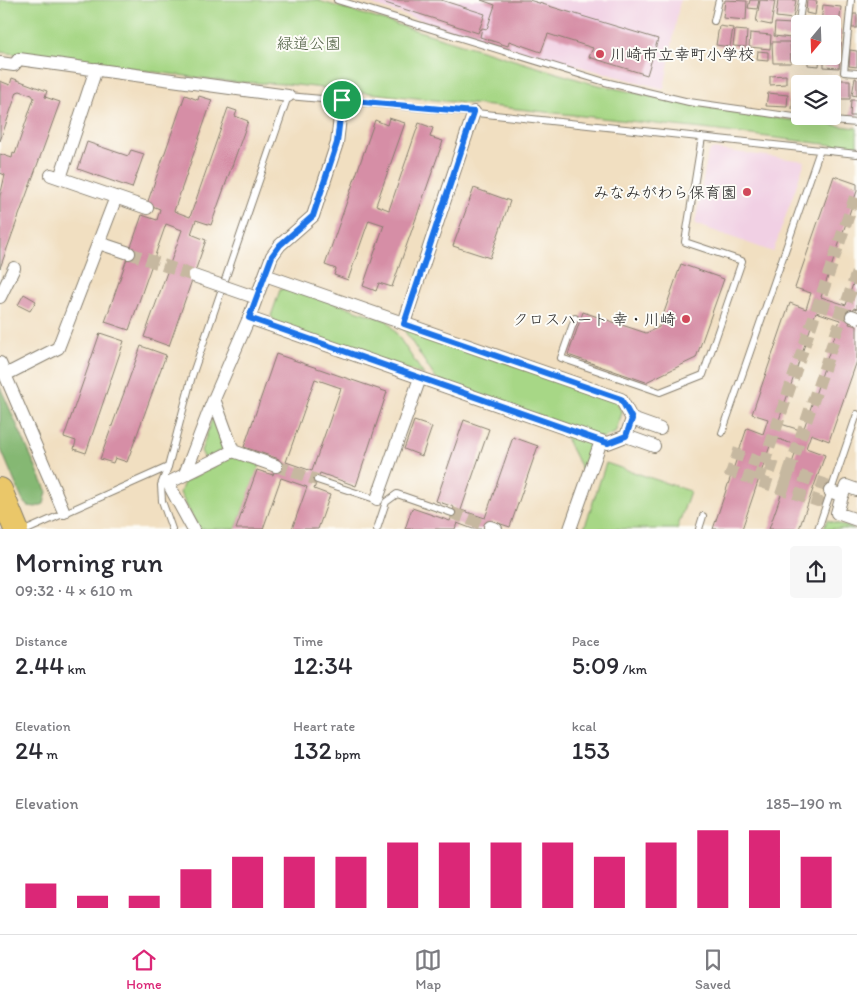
<!DOCTYPE html>
<meta charset="utf-8">
<style>
body{margin:0;font-family:Itim,"Klee One",sans-serif;background:#f7f7f7;color:#2b2b33;height:100vh;display:flex;flex-direction:column;font-size:19px;white-space:nowrap}
*{box-sizing:border-box;margin:0}
p{font-size:16px;color:#7c7c81}
.icon{flex:none;width:28px;height:28px;fill:none;stroke:currentColor;stroke-width:2;stroke-linecap:round;stroke-linejoin:round}
.map{position:relative;height:529px;overflow:hidden}
.details{display:flex;flex-direction:column;background:#fff;flex:1}
.details>*{flex:none}
.needle{width:32px;rotate:199deg}
.controls{position:absolute;left:791px;top:15px;display:grid;gap:10px}
.controls a{display:grid;place-items:center;width:50px;height:50px;border-radius:5px;background:#fff;box-shadow:0 5px 20px #0002;font-size:25px}
.pin{position:absolute;display:grid;place-items:center;width:42px;height:42px;color:#fff;margin:-21px;border:2px solid #fff;border-radius:50%;box-shadow:0 1px 5px #0007}
.round{display:grid;place-items:center;flex:none;width:52px;height:52px;border-radius:5px;background:#f7f7f7}
.head{display:flex;align-items:center;justify-content:space-between;height:85px;padding:0 15px}
h1{font-size:28px;font-weight:600;line-height:38px}
.metrics{display:grid;grid-template-columns:repeat(3,1fr);gap:8px;height:85px;padding:5px 15px}
.metrics div{display:grid;align-content:center}
.metrics b{font-size:25px;font-weight:600}
.metrics small{font-size:14px;font-weight:400}
.metrics p{font-size:14px}
.chart{height:140px;padding:10px 15px}
.chart p{display:flex;justify-content:space-between}
.chart svg{width:100%;height:90px;margin-top:5px;stroke:#db2777;stroke-width:6}
.tabs{display:flex;justify-content:space-around;align-items:center;height:70px;border-top:1px solid #e1e1e2;background:#fff;font-size:14px;color:#7c7c81}
.tabs a{display:grid;justify-items:center;gap:2px}
.tabs .on{color:#db2777}
.map>svg:first-child{display:block}
</style>
<div class="map">
<svg width="857" height="529" viewBox="0 0 857 529">
<rect width="100%" height="100%" fill="#fdfcf7"/>
<filter id="ink" filterUnits="userSpaceOnUse"><feTurbulence type="fractalNoise" baseFrequency=".02" numOctaves="2"/><feDisplacementMap in="SourceGraphic" scale="10" xChannelSelector="R" yChannelSelector="G"/><feConvolveMatrix kernelMatrix="1 2 1 2 8 2 1 2 1" color-interpolation-filters="sRGB"/></filter>
<filter id="wash" filterUnits="userSpaceOnUse"><feTurbulence type="fractalNoise" baseFrequency=".0096" numOctaves="4" result="noise"/><feDisplacementMap in="SourceGraphic" scale="20" xChannelSelector="R" yChannelSelector="G"/><feGaussianBlur stdDeviation="1.12" result="paint"/><feColorMatrix in="noise" values="0 0 0 0 0 0 0 0 0 0 0 0 0 0 0 0 0 1.4 0 .05"/><feComposite in="paint" operator="in"/></filter>
<g filter="url(#wash)">
<rect width="100%" height="100%" fill="#f1dfc1"/>
<!-- built -->
<path fill="#f1d0e4" d="M358,0H680L664,89L495,44Z
M712,149L805,161L773,252L695,224L708,153Z"/>
<!-- green -->
<path fill="#a7d786" stroke="#627a51" d="M0,0H316L590,83L678,102L757,116L857,128V148L703,129L287,84L232,82L0,52Z
M288,287L388,321L424,375L276,323L271,316L280,290Z
M402,327L616,400L622,413L615,433L602,438L436,379Z
M213,416L219,418L229,447L205,459L201,451Z
M564,434L589,443L593,449L585,470H582Z
M234,456L260,465L236,529H199L180,493L184,482Z
M606,463L690,491L677,529H584Z
M827,520L855,529H824Z"/>
<!-- forest -->
<path fill="#85b873" stroke="#506a48" d="M0,387L47,492L44,504L36,507L28,506L22,499L0,447Z"/>
<g id="blocks">
<!-- building -->
<path fill="#d68ea6" fill-rule="evenodd" d="M376,0H441L485,14L478,33Z
M481,0H529L658,39L647,75L589,57L593,48L548,34L541,52L509,41L508,46L480,37L482,28L487,29L495,5Z
M725,0L747,1L746,20L723,18Z
M750,0H759L757,9L748,8Z
M760,0L775,1L771,25L756,22Z
M778,0H796L793,19L776,17Z
M807,0L817,1L815,15L806,13Z
M823,5L841,7L839,27L832,26V24H821Z
M853,14H857V28H852Z
M775,23L792,24L791,38L774,36Z
M719,26L733,28L730,47L716,45Z
M832,29L841,30L840,41L832,40Z
M735,30L747,31L746,47L733,46Z
M750,33L771,35L770,49L749,47Z
M772,42H790L791,63H773Z
M832,42L841,43L839,68L824,67V56H832Z
M850,50L857,51V67L849,66Z
M758,51L768,52V61L757,60Z
M808,56H820L819,66L808,65Z
M786,75V84L770,85V76Z
M815,76L830,77V84H814Z
M12,78L47,91L45,97L60,102L0,268V196L5,175L0,173V154L12,158L13,153L15,154L34,98L32,95L20,91L17,92L0,141V81L10,85Z
M855,78L857,79V96L852,95Z
M837,80H850V99H837Z
M794,86H800V110L792,109Z
M768,93L788,95L787,107L766,106Z
M185,95L198,100L199,96L212,100L174,211L190,217L228,108L237,111L235,116L248,121L211,225L196,220L191,234L206,240L169,346L144,337L182,230L166,224L129,330L105,322L142,215L157,220L160,209L147,204Z
M851,100H857V116H850Z
M389,118L405,123L376,205L389,210L419,123L433,128L430,137L443,141L392,287L379,283L376,291L363,286L384,225L369,220L348,280L334,275L336,269L325,265L375,120L387,125Z
M87,142L128,156L131,150L144,154L132,188L78,169Z
M834,176L857,184V191L821,297L846,305L857,272V309L854,308L849,324L857,326V361L829,441L811,434L806,448L825,455L799,529H769L798,446L773,437L742,529H713L747,428L763,434L768,419L752,414L790,303L806,309L811,293L795,288ZM816,312L840,320L803,431L778,423Z
M474,188L510,201L490,258L453,246Z
M681,264L724,279L696,358L646,382L568,355L583,312L646,333L659,327Z
M24,294L36,301L30,311L18,305Z
M100,333L124,341L86,453L74,449L76,441L64,437Z
M141,346L166,355L127,462L115,458L113,463L100,459Z
M276,354L387,392L356,486L320,473L314,489L330,495L318,529H292L307,487L281,478L263,529H236L257,470L273,475L279,459L244,447ZM315,379L341,388L312,471L286,462Z
M464,420L489,429L461,510L485,518L513,437L538,446L510,527L492,521L489,529H473L457,523L455,529H405L412,508L450,521L454,507L436,501Z
M414,421L432,427L422,456L404,449Z"/>
</g>
</g>
<g filter="url(#ink)">
<use href="#blocks" fill-opacity="0" stroke="#867e6e" stroke-width="1"/>
<g fill="none" stroke-linecap="round" stroke-linejoin="round">
<!-- street-tunnel -->
<path stroke="#c6b8a0" stroke-width="12" stroke-dasharray="12 6" stroke-linecap="butt" d="M129,253L194,276
M818,304L849,315
M732,453L824,484L822,489L830,491
M276,466L317,480
M726,470L818,501L822,489
M758,481L857,191
M783,489L857,272
M452,513L490,527"/>
<defs>
<path id="lane" d="M337,0L605,82L689,102L808,119L857,123
M851,0L844,72L857,73
M714,21L719,0
M799,21L802,0
M575,318L561,358L660,392L703,375L742,261L685,242L702,137
M722,433L820,150
M317,480L378,500
M29,529L168,467
M172,529L162,501L161,485L168,467L192,376L288,96L467,112L857,154
M377,529L386,502L397,494L452,513
M699,529L703,516
M818,529L857,414"/>
<path id="street" d="M0,63L14,65L19,59L288,96
M51,175L147,208
M60,178L96,69
M99,243L129,253
M265,275L621,399L632,419L626,436L608,443L601,441
M0,297L14,268
M852,316L857,318
M249,318L601,441L570,529
M404,323L474,112
M0,363L64,512
M5,375L58,348L116,197
M214,399L233,451
M632,419L660,429
M626,436L654,446
M185,474L211,406L249,318L272,256L280,245L313,216L337,143L342,100
M830,491L842,496L846,486L857,490
M842,496L837,513L857,520
M377,499L420,378
M490,527L496,529
M193,529L168,483L233,451L276,466"/>
<path id="highway" d="M0,490L16,529"/>
</defs>
<!-- lane casing -->
<use href="#lane" stroke="#867e6e" stroke-width="8"/>
<!-- street casing -->
<use href="#street" stroke="#867e6e" stroke-width="14"/>
<!-- highway casing -->
<use href="#highway" stroke="#867e6e" stroke-width="26"/>
<!-- lane -->
<use href="#lane" stroke="#fff" stroke-width="6"/>
<!-- street -->
<use href="#street" stroke="#fff" stroke-width="12"/>
<!-- highway -->
<use href="#highway" stroke="#eac769" stroke-width="24"/>
<defs>
<path id="street-bridge" d="M194,276L257,298"/>
</defs>
<!-- street-bridge casing -->
<use href="#street-bridge" stroke="#867e6e" stroke-width="14" stroke-linecap="butt"/>
<!-- street-bridge -->
<use href="#street-bridge" stroke="#fff" stroke-width="12"/>
</g>
</g>
<g fill="none" stroke-linecap="round" stroke-linejoin="round" filter="url(#ink)">
<defs>
<path id="route" d="M342,100L474,112L404,324L621,399L632,419L626,436L608,443L601,441L249,318L272,256L280,245L313,216L337,143Z"/>
</defs>
<!-- route casing -->
<use href="#route" stroke="#fff" stroke-width="10"/>
<!-- route -->
<use href="#route" stroke="#1a73e8" stroke-width="6"/>
</g>
<!-- markers -->
<g fill="#d1495b" stroke="#fdfcf7" stroke-width="2">
<circle cx="600" cy="54" r="5"/>
<circle cx="747" cy="192" r="5"/>
<circle cx="686" cy="319" r="5"/>
</g>
<g text-anchor="middle" dominant-baseline="central" stroke-width="4" stroke-linejoin="round" paint-order="stroke">
<!-- park labels -->
<g font-size="16" fill="#4d5d41" stroke="#fdfcf7">
<text x="309" y="43">緑道公園</text>
</g>
<!-- poi labels -->
<g font-size="16" fill="#1c1c1c" stroke="#fdfcf7" text-anchor="end">
<text x="610" y="54" text-anchor="start">川崎市立幸町小学校</text>
<text x="737" y="192">みなみがわら保育園</text>
<text x="676" y="319">クロスハート 幸・川崎</text>
</g>
</g>
</svg>
<div class="controls">
<a><svg class="needle" viewBox="-14 -14 28 28"><path d="M0-13l5 13h-10z" fill="#e53935"/><path d="M0 13l5-13h-10z" fill="#7c7c81"/></svg></a>
<a><svg class="icon" aria-label="layers" viewBox="0 0 24 24"><path d="M12 4l9 5-9 5-9-5zM3 14l9 5 9-5"/></svg></a>
</div>
<div class="pin" style="left:342px;top:100px;background:#1e9e55"><svg class="icon" aria-label="arrive" viewBox="0 0 24 24"><path d="M6 21V4h12l-3 4 3 4H6"/></svg></div>
</div>
<section class="details">
<div class="head"><div><h1>Morning run</h1><p>09:32 · 4 × 610 m</p></div><a class="round"><svg class="icon" aria-label="share" viewBox="0 0 24 24"><path d="M12 15V3M7 8l5-5 5 5M5 13v7h14v-7"/></svg></a></div>
<div class="metrics">
<div><p>Distance</p><b>2.44<small> km</small></b></div>
<div><p>Time</p><b>12:34</b></div>
<div><p>Pace</p><b>5:09<small> /km</small></b></div>
</div>
<div class="metrics">
<div><p>Elevation</p><b>24<small> m</small></b></div>
<div><p>Heart rate</p><b>132<small> bpm</small></b></div>
<div><p>kcal</p><b>153</b></div>
</div>
<div class="chart"><p><span>Elevation</span>185–190 m</p>
<svg viewBox="0 0 160 44" preserveAspectRatio="none"><path d="M5 44V32M15 44V38M25 44V38M35 44V25M45 44V19M55 44V19M65 44V19M75 44V12M85 44V12M95 44V12M105 44V12M115 44V19M125 44V12M135 44V6M145 44V6M155 44V19"/></svg>
</div>
</section>
<nav class="tabs">
<a class="on"><svg class="icon" aria-label="home" viewBox="0 0 24 24"><path d="M3 11l9-7 9 7M6 9v11h12V9"/></svg>Home</a>
<a><svg class="icon" aria-label="map" viewBox="0 0 24 24"><path d="M3 6l6-2 6 2 6-2v14l-6 2-6-2-6 2zM9 4v14M15 6v14"/></svg>Map</a>
<a><svg class="icon" aria-label="saved" viewBox="0 0 24 24"><path d="M7 4h10v16l-5-4-5 4z"/></svg>Saved</a>
</nav>
